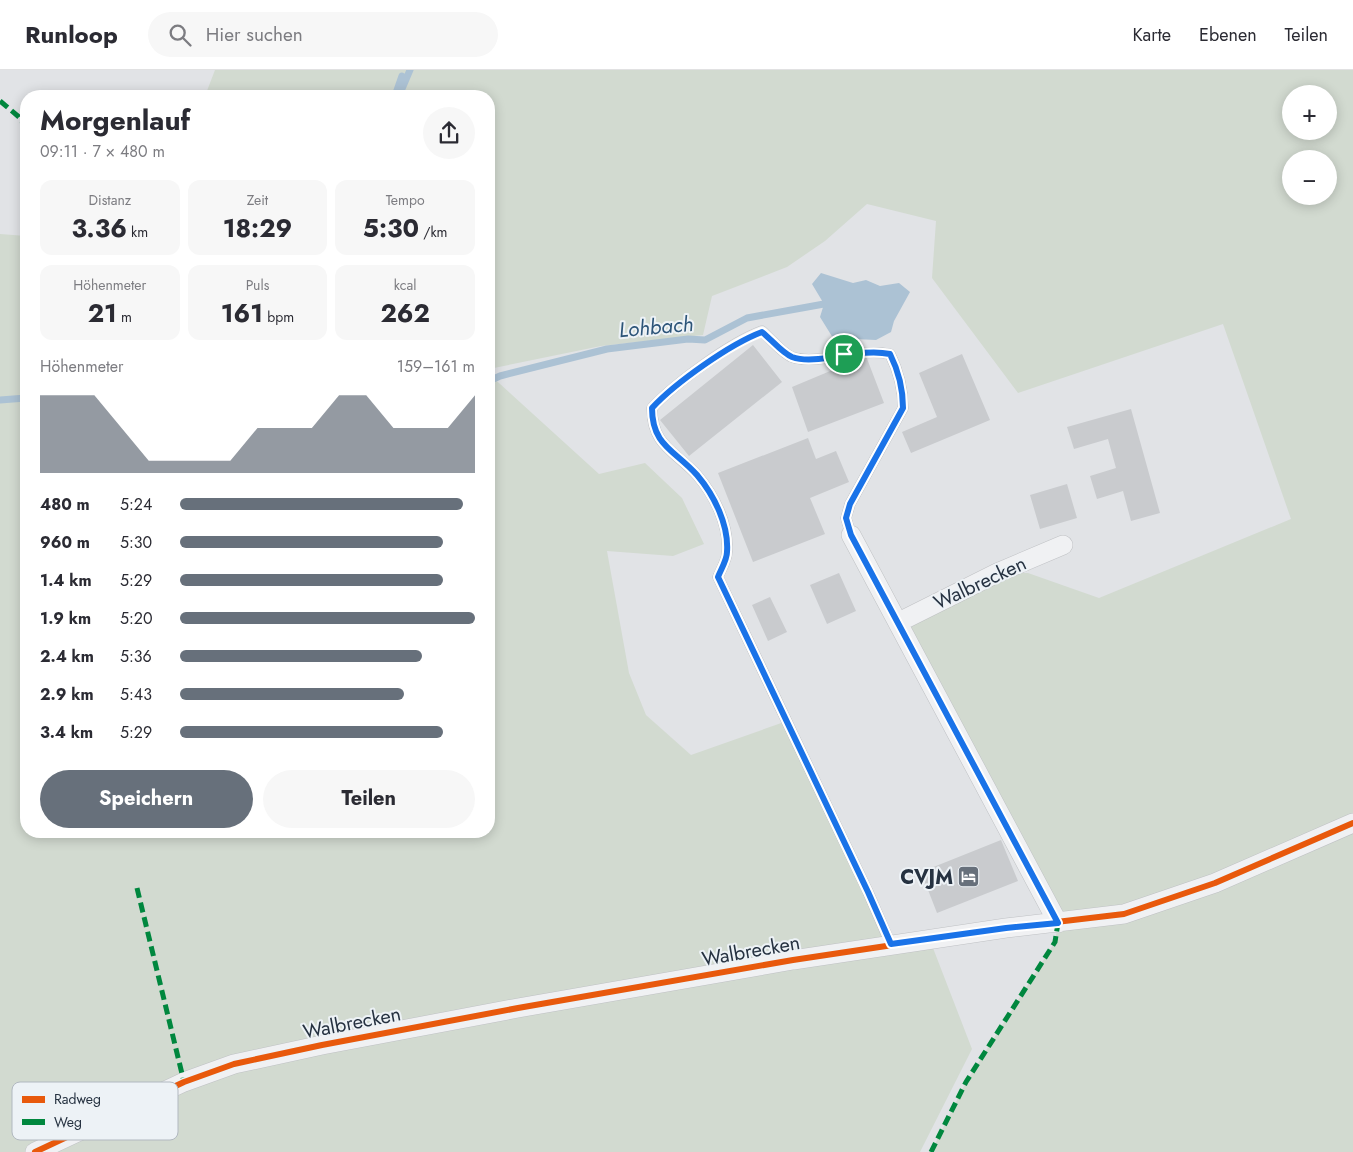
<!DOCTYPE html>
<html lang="de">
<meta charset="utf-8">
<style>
body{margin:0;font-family:Jost,sans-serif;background:#f7f7f7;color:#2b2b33;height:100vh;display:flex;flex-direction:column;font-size:19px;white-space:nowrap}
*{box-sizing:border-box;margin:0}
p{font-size:16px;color:#7c7c81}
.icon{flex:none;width:28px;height:28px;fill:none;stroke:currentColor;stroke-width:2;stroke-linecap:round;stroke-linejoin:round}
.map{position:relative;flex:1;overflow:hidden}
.side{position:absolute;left:20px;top:20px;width:475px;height:748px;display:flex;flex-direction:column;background:#fff;border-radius:20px;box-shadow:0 2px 12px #0003}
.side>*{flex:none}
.fabs{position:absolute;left:1282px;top:15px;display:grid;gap:10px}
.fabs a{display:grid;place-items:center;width:55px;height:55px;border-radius:50%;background:#fff;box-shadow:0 2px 12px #0003;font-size:25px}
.pin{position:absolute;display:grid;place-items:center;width:42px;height:42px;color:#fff;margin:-21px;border:2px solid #fff;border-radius:50%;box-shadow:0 1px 5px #0007}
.round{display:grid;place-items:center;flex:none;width:52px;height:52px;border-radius:26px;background:#f7f7f7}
.head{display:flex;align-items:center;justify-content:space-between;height:85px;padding:0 20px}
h1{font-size:28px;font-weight:700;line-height:38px}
.figures{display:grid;grid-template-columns:repeat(3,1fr);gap:8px;height:85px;padding:5px 20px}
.figures div{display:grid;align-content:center;border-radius:12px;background:#f7f7f7;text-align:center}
.figures b{font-size:25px;font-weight:700}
.figures small{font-size:14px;font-weight:400}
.figures p{font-size:14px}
.chart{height:140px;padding:10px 20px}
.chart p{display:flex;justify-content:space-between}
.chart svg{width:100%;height:90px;margin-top:5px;fill:#67707b;opacity:.7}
.action{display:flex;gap:10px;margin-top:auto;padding:10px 20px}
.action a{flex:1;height:58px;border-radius:30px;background:#67707b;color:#fff;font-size:20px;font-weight:700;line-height:58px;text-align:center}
.action a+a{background:#f7f7f7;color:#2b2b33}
ul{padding:0 20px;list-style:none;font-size:16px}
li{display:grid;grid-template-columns:80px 60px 1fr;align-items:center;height:38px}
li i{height:12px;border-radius:6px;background:#67707b}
header{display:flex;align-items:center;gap:30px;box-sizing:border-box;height:70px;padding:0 25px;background:#fff;border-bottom:1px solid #e1e1e2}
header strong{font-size:24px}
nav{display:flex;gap:28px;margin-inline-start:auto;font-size:18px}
.search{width:350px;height:45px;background:#f7f7f7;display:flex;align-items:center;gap:12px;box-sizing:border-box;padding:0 18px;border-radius:28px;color:#7c7c81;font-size:19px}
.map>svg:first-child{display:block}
</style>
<header>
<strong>Runloop</strong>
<div class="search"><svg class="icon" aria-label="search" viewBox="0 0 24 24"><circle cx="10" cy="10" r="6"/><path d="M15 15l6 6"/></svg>Hier suchen</div>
<nav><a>Karte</a><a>Ebenen</a><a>Teilen</a></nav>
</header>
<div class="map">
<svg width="1353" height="1082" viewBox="0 0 1353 1082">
<rect width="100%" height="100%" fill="#e1e3e6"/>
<!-- green -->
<path fill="#d2dad0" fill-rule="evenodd" d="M215,0H1353V1082H931L966,1012L1055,872L1058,853L899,552L997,503H1028L1099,528L1291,449L1223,254L1018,323L932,208L936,151L867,134L825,171L787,197L712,226L703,265L601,276L489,299V26H205ZM1291,24H1329V61H1291ZM1291,89H1329V126H1291Z
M0,164L26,166V761H489V304L599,404L645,393L682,428L704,474L673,486L607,481L629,603L646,645L691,685L787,651L891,874L933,878L972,979L920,1082H0Z"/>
<!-- water -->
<path fill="#acc2d4" d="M821,203L853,213L866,210L880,216L899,213L910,222L894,251L891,262L876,270L833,268L820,247L824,234L812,214Z"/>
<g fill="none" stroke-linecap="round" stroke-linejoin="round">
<!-- stream -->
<path stroke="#acc2d4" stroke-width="7" d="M395,26L402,6
M399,26L410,0
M489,311L500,306L607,279L688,269L705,270L747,248L824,234
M0,330L26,328"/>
</g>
<!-- building -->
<path fill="#c9cbce" d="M753,275L782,312L689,386L660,350Z
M962,284L990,350L911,383L902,362L937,347L919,303Z
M866,286L884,333L808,362L792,317Z
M1131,339L1160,443L1131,451L1123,421L1097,429L1090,406L1116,398L1108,369L1074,379L1067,357Z
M808,368L816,389L836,381L849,412L810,428L825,464L753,492L718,403Z
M1067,414L1077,448L1040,459L1030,425Z
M839,503L856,541L827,554L810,515Z
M770,527L787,562L768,571L752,535Z
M1001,770L1018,811L937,843L921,802Z"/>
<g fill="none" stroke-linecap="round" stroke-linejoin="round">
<defs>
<path id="lane" d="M851,465L846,448L850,434L903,338C903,318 899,302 890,284C858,277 817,296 792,287C782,283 771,269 762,261C730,273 675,313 652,338C652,376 675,381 697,405C714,425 729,454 727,482C727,490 721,499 718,507L868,822L891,875"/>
<path id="street" d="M851,465L1058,853
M899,552L997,503L1063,475
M35,1082L184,1012L234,994L322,975L518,938L793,890L1006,858L1124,844L1215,813L1353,753"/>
</defs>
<!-- lane casing -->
<use href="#lane" stroke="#bfc1c4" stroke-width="11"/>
<!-- street casing -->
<use href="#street" stroke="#bfc1c4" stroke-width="20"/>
<!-- lane -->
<use href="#lane" stroke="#f0f1f3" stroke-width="10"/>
<!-- street -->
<use href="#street" stroke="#f0f1f3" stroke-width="19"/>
<!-- quiet -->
<path stroke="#00873e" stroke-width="5" stroke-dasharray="10 5" stroke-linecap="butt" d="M0,31L19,47L26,58
M137,818L184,1012
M931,1082L966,1012L1055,872L1058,853"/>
<defs>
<path id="cycleway" d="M851,465L1058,853
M35,1082L184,1012L234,994L322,975L518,938L793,890L1006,858L1124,844L1215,813L1353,753"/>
</defs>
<!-- cycleway casing -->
<use href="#cycleway" stroke="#edf2f6" stroke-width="9"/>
<!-- cycleway -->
<use href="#cycleway" stroke="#e8590c" stroke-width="6"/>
</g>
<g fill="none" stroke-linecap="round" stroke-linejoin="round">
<defs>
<path id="route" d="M762,262C771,269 782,283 792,287C817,296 858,277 890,284C899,302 903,318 903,338L850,434L846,448L851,465L1058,853L1006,858L891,874L868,822L718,507C721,499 727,490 727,482C729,455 714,425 697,405C675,380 652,376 652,338C675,313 730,274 762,262Z"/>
</defs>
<!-- route casing -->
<use href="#route" stroke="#fff" stroke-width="10"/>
<!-- route -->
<use href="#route" stroke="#1a73e8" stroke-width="6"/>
</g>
<!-- icons -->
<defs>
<symbol id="hotel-square" viewBox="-11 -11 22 22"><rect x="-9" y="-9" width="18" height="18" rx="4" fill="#67707b" stroke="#edf2f6"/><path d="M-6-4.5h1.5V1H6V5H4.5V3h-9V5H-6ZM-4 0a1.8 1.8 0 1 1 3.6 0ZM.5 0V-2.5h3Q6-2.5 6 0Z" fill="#fff"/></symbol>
</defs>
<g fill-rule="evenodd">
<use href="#hotel-square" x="956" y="794" width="25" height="25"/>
</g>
<g text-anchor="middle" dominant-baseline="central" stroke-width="4" stroke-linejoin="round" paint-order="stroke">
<!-- street labels -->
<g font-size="20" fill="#263241" stroke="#edf2f6">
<text transform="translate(980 513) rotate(-25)">Walbrecken</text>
<text transform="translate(751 881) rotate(-10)">Walbrecken</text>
<text transform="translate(352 953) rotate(-11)">Walbrecken</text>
</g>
<!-- poi labels -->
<g font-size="20" font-weight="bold" fill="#263241" stroke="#edf2f6" text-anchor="end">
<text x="953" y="807">CVJM</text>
</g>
<!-- water labels -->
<g font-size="21" font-style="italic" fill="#2c5478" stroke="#edf2f6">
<text transform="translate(656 257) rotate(-5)">Lohbach</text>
</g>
</g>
<!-- legend -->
<rect x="12" y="1012" width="166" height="58" rx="8" fill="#edf2f6" stroke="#b1b8c0" stroke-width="1"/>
<rect x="22" y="1026" width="23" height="7" fill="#e8590c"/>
<rect x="22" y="1049" width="23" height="6" fill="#00873e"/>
<g font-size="14" fill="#263241">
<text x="54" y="1034">Radweg</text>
<text x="54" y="1057">Weg</text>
</g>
</svg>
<div class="fabs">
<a>+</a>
<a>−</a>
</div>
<div class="pin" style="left:844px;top:284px;background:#1e9e55"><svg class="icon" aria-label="arrive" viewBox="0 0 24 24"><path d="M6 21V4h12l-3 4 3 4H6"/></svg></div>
<section class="side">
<div class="head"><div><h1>Morgenlauf</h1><p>09:11 · 7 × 480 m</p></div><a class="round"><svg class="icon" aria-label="share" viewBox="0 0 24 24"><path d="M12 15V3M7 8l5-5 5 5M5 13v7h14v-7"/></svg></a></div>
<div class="figures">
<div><p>Distanz</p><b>3.36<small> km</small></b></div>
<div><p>Zeit</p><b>18:29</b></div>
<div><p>Tempo</p><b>5:30<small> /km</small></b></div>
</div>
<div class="figures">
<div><p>Höhenmeter</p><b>21<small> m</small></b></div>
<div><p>Puls</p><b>161<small> bpm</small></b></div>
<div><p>kcal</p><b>262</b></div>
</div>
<div class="chart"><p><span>Höhenmeter</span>159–161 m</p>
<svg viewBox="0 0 160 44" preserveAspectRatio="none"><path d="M0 44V6L10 6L20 6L30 22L40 38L50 38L60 38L70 38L80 22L90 22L100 22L110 6L120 6L130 22L140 22L150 22L160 6V44z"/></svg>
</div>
<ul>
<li><b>480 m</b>5:24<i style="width:96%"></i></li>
<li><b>960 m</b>5:30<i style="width:89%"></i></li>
<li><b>1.4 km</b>5:29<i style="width:89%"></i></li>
<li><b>1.9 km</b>5:20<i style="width:100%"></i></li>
<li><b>2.4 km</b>5:36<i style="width:82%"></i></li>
<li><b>2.9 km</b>5:43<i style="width:76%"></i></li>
<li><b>3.4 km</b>5:29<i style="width:89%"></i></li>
</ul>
<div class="action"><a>Speichern</a><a>Teilen</a></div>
</section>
</div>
